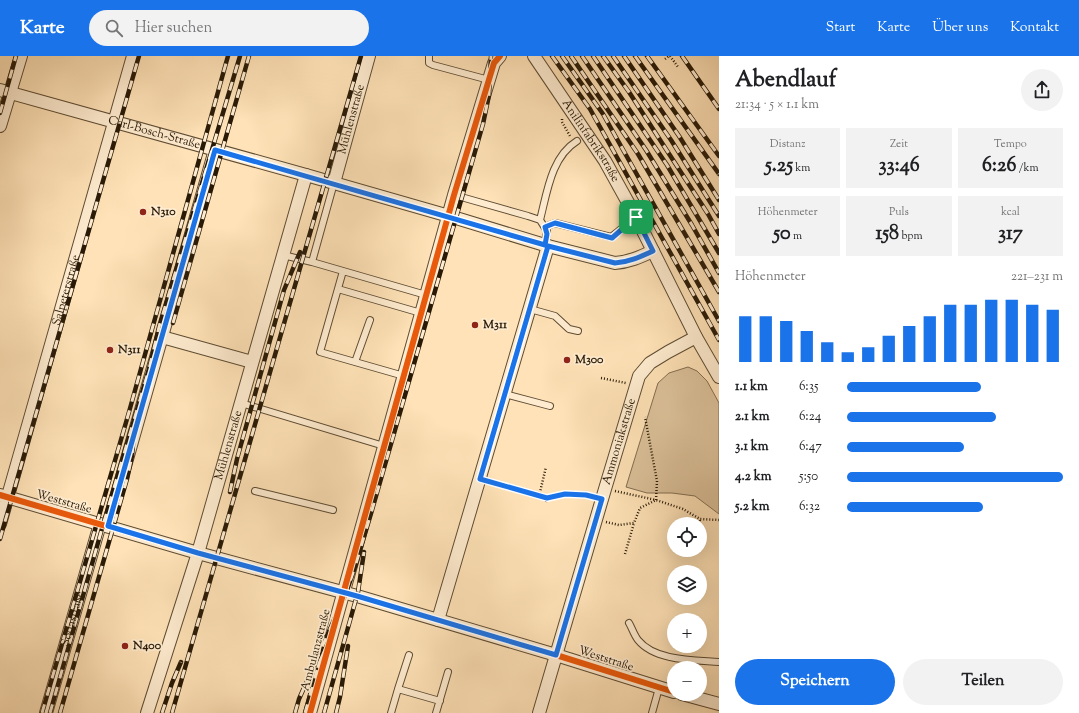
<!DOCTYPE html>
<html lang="de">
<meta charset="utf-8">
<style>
body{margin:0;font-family:"Sorts Mill Goudy",serif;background:#f2f2f2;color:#202124;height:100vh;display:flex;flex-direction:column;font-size:15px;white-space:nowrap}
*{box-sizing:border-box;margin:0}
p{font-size:13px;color:#757577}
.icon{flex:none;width:22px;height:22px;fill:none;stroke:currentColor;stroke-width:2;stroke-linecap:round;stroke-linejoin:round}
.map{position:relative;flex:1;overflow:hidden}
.drawer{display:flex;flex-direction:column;background:#fff;width:360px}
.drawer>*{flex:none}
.controls{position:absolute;left:667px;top:461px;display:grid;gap:8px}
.controls a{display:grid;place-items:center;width:40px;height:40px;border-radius:50%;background:#fff;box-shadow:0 4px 16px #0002;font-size:20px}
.pin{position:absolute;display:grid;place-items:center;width:34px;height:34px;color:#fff;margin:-17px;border-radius:8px;box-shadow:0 2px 6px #0006}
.round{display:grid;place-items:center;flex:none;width:42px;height:42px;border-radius:21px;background:#f2f2f2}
.head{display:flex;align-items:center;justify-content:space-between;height:68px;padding:0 16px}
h1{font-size:22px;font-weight:700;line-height:30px}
.figures{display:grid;grid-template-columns:repeat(3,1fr);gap:6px;height:68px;padding:4px 16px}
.figures div{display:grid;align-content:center;border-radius:0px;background:#f2f2f2;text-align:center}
.figures b{font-size:20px;font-weight:700}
.figures small{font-size:11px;font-weight:400}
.figures p{font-size:11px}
.chart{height:112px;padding:8px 16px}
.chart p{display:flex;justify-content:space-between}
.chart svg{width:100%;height:72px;margin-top:4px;stroke:#1a73e8;stroke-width:6}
.action{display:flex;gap:8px;margin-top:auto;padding:8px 16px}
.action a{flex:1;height:46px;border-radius:24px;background:#1a73e8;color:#fff;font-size:16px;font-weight:700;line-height:46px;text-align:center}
.action a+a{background:#f2f2f2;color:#202124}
ul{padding:0 16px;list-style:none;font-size:13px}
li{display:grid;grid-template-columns:64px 48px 1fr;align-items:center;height:30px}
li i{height:10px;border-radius:5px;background:#1a73e8}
header{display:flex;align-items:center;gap:24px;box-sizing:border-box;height:56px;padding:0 20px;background:#1a73e8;color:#fff}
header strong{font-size:19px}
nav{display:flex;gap:22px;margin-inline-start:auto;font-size:14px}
.search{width:280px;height:36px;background:#f2f2f2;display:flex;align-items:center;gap:10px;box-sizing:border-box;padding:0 14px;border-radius:22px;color:#757577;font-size:15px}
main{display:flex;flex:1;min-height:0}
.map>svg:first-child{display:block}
</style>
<header>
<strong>Karte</strong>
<div class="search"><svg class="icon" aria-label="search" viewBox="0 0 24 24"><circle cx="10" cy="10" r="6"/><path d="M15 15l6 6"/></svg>Hier suchen</div>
<nav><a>Start</a><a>Karte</a><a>Über uns</a><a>Kontakt</a></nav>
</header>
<main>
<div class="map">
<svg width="719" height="657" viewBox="0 0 719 657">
<rect width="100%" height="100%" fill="#ffe2b7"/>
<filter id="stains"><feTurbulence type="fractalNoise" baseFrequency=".005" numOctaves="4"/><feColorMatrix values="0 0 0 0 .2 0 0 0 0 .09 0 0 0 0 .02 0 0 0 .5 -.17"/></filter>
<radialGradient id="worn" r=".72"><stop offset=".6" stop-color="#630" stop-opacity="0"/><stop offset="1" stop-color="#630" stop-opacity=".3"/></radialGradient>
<!-- green -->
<path fill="#dbc099" stroke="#826d50" d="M688,311L697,315L707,325L719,347V458L695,440L672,437H647L626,431L658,327L669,317Z"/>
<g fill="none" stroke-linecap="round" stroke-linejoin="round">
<defs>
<path id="lane" d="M429,0V7L433,9L489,24
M334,127L312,206L426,239
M454,139L528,160L540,164L547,175L545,189
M540,164C547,137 551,101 577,85
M545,171L555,167L611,181L636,161
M283,199L312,206
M343,215L320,296L404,320
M338,233L421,257
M530,253L555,260L569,273L578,275
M355,306L370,264
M505,338L550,350
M241,347L384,390
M255,435L333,454
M629,567C632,572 634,579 638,584C655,605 693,604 719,606
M409,599L398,633L440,645
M391,657L398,633
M436,657L448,616
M652,657L659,632"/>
<g id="street">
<path id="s1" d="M534,0L605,105L636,161L696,281L719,321"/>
<path id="s2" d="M0,34L306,119L456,162L548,190L615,207C629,206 640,201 653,195"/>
<path d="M0,70L21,0"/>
<path id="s3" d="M334,127L369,0"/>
<path d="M162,281L252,306"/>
<path d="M0,439L198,497L357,540L556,599L674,636"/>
<path id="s4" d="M0,468L133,0"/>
<path d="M108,470L215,94"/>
<path d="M438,564L548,190"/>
<path d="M682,638L719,648"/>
<path id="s5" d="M46,657L100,468"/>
<path id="s6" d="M147,657L198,497L306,119"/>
<path d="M310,657L454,139L494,7L500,0"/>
<path id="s7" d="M539,657L605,433L639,320L650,307L668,296L696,281"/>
</g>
</defs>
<!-- lane casing -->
<use href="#lane" stroke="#5e4c33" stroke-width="8"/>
<!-- street casing -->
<use href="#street" stroke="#5e4c33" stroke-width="14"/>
<!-- path -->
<path stroke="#291a07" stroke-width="2.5" stroke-dasharray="1 2" stroke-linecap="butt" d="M670,0L678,11
M665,3L669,0
M562,63V66L570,80
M601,322L626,327
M491,426L547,442L565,438L591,440
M615,435L656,444L657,425L645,361
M539,440L546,411
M546,446L547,442
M606,466L619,469L634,467L640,452L656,444L683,453L700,463L719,464
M699,468L700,463
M625,498L634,467"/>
<!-- lane -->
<use href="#lane" stroke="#ffecd0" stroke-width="6"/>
<!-- street -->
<use href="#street" stroke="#ffecd0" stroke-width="12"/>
<defs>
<path id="rail" d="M552,0L590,53L719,284
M562,0L603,58L719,265
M571,0L638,98L719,236
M582,0L646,94L692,169L719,217
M593,0L667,109L719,197
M603,0L629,36L708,158L719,178
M613,0L671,84L719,160
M624,0L679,80L719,144
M635,0L719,118
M647,0L719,100
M682,0L719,53
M0,57L16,0
M173,267L249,0
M230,436L237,403L284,234L300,196
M0,483L139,0
M42,657L129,356L228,0
M50,657L103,469L149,313L159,271L240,0
M60,657L127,423L132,400L134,377
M162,657L172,627L181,606
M172,657L361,0
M295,657L299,643L346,537L355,511L372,454L483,68L489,39L491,0
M305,657L317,614
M324,657L358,536L364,496
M336,657L340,641L348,590"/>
</defs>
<!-- rail casing -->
<use href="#rail" stroke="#291a07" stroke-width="4.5"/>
<!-- rail -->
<use href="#rail" stroke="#ffecd0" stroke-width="3" stroke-dasharray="9" stroke-linecap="butt"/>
<defs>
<path id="cycleway" d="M0,439L198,497L357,540L556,599L674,636
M310,657L454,139L494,7L500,0"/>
</defs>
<!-- cycleway casing -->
<use href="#cycleway" stroke="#ffecd0" stroke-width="8"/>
<!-- cycleway -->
<use href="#cycleway" stroke="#e8590c" stroke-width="6"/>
</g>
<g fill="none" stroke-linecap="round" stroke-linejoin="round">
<defs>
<path id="route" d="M215,94L545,189L547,178L545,171L555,167L612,182L636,161L653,195C640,201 629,206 615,207L548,190L480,423L547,442L565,438L586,439L602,443L556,599L357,540L198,497L108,470Z"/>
</defs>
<!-- route casing -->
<use href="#route" stroke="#fff" stroke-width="8"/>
<!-- route -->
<use href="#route" stroke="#1a73e8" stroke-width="5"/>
</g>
<!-- markers -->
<g fill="#8f2418" stroke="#ffecd0" stroke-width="1.5">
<circle cx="143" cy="156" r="4"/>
<circle cx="475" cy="269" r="4"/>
<circle cx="110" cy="294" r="4"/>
<circle cx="567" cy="304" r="4"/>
<circle cx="125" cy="590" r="4"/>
</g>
<g text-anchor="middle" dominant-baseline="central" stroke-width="3.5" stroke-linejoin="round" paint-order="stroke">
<!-- street labels -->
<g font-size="12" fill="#291a07" stroke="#ffecd0">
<text stroke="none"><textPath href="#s3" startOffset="66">Mühlenstraße</textPath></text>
<text stroke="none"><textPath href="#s2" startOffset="160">Carl-Bosch-Straße</textPath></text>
<text stroke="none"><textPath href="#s1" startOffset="102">Anilinfabrikstraße</textPath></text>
<text stroke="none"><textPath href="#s4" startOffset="243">Salpeterstraße</textPath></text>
<text stroke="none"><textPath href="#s7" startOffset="283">Ammoniakstraße</textPath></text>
<text stroke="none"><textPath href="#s6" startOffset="280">Mühlenstraße</textPath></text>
<text transform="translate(64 446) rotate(16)">Weststraße</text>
<text stroke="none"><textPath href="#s5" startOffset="98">Sodastraße</textPath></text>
<text transform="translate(316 594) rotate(-75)">Ambulanzstraße</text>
<text transform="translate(606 603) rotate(18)">Weststraße</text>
</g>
<!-- poi labels -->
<g font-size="12" font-weight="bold" fill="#291a07" stroke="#ffecd0" text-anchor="start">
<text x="151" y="156">N310</text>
<text x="483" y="269">M311</text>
<text x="118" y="294">N311</text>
<text x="575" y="304">M300</text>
<text x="133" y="590">N400</text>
</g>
</g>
<rect width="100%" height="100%" filter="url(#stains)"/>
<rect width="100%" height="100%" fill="url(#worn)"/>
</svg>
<div class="controls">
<a><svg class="icon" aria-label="locate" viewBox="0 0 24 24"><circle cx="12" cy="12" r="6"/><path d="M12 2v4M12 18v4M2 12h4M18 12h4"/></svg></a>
<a><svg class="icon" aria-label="layers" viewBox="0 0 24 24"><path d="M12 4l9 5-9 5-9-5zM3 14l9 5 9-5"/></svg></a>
<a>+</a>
<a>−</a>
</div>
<div class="pin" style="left:636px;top:161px;background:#1e9e55"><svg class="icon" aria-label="arrive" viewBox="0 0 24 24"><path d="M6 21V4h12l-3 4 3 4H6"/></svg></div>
</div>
<section class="drawer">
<div class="head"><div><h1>Abendlauf</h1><p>21:34 · 5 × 1.1 km</p></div><a class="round"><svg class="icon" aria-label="share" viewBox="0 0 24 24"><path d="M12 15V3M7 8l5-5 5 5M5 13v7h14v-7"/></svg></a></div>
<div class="figures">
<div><p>Distanz</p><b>5.25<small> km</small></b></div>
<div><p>Zeit</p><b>33:46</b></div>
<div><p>Tempo</p><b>6:26<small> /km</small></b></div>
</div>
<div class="figures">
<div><p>Höhenmeter</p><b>50<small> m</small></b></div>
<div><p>Puls</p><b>158<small> bpm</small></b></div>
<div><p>kcal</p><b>317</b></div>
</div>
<div class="chart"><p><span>Höhenmeter</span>221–231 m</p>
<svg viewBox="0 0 160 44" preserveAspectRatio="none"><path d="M5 44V16M15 44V16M25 44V19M35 44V25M45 44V32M55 44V38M65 44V35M75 44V28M85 44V22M95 44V16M105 44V9M115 44V9M125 44V6M135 44V6M145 44V9M155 44V12"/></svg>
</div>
<ul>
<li><b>1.1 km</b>6:35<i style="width:62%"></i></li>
<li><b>2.1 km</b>6:24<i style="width:69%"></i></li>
<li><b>3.1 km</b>6:47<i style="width:54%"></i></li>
<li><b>4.2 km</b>5:50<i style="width:100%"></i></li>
<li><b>5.2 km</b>6:32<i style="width:63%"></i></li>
</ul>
<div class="action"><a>Speichern</a><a>Teilen</a></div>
</section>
</main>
